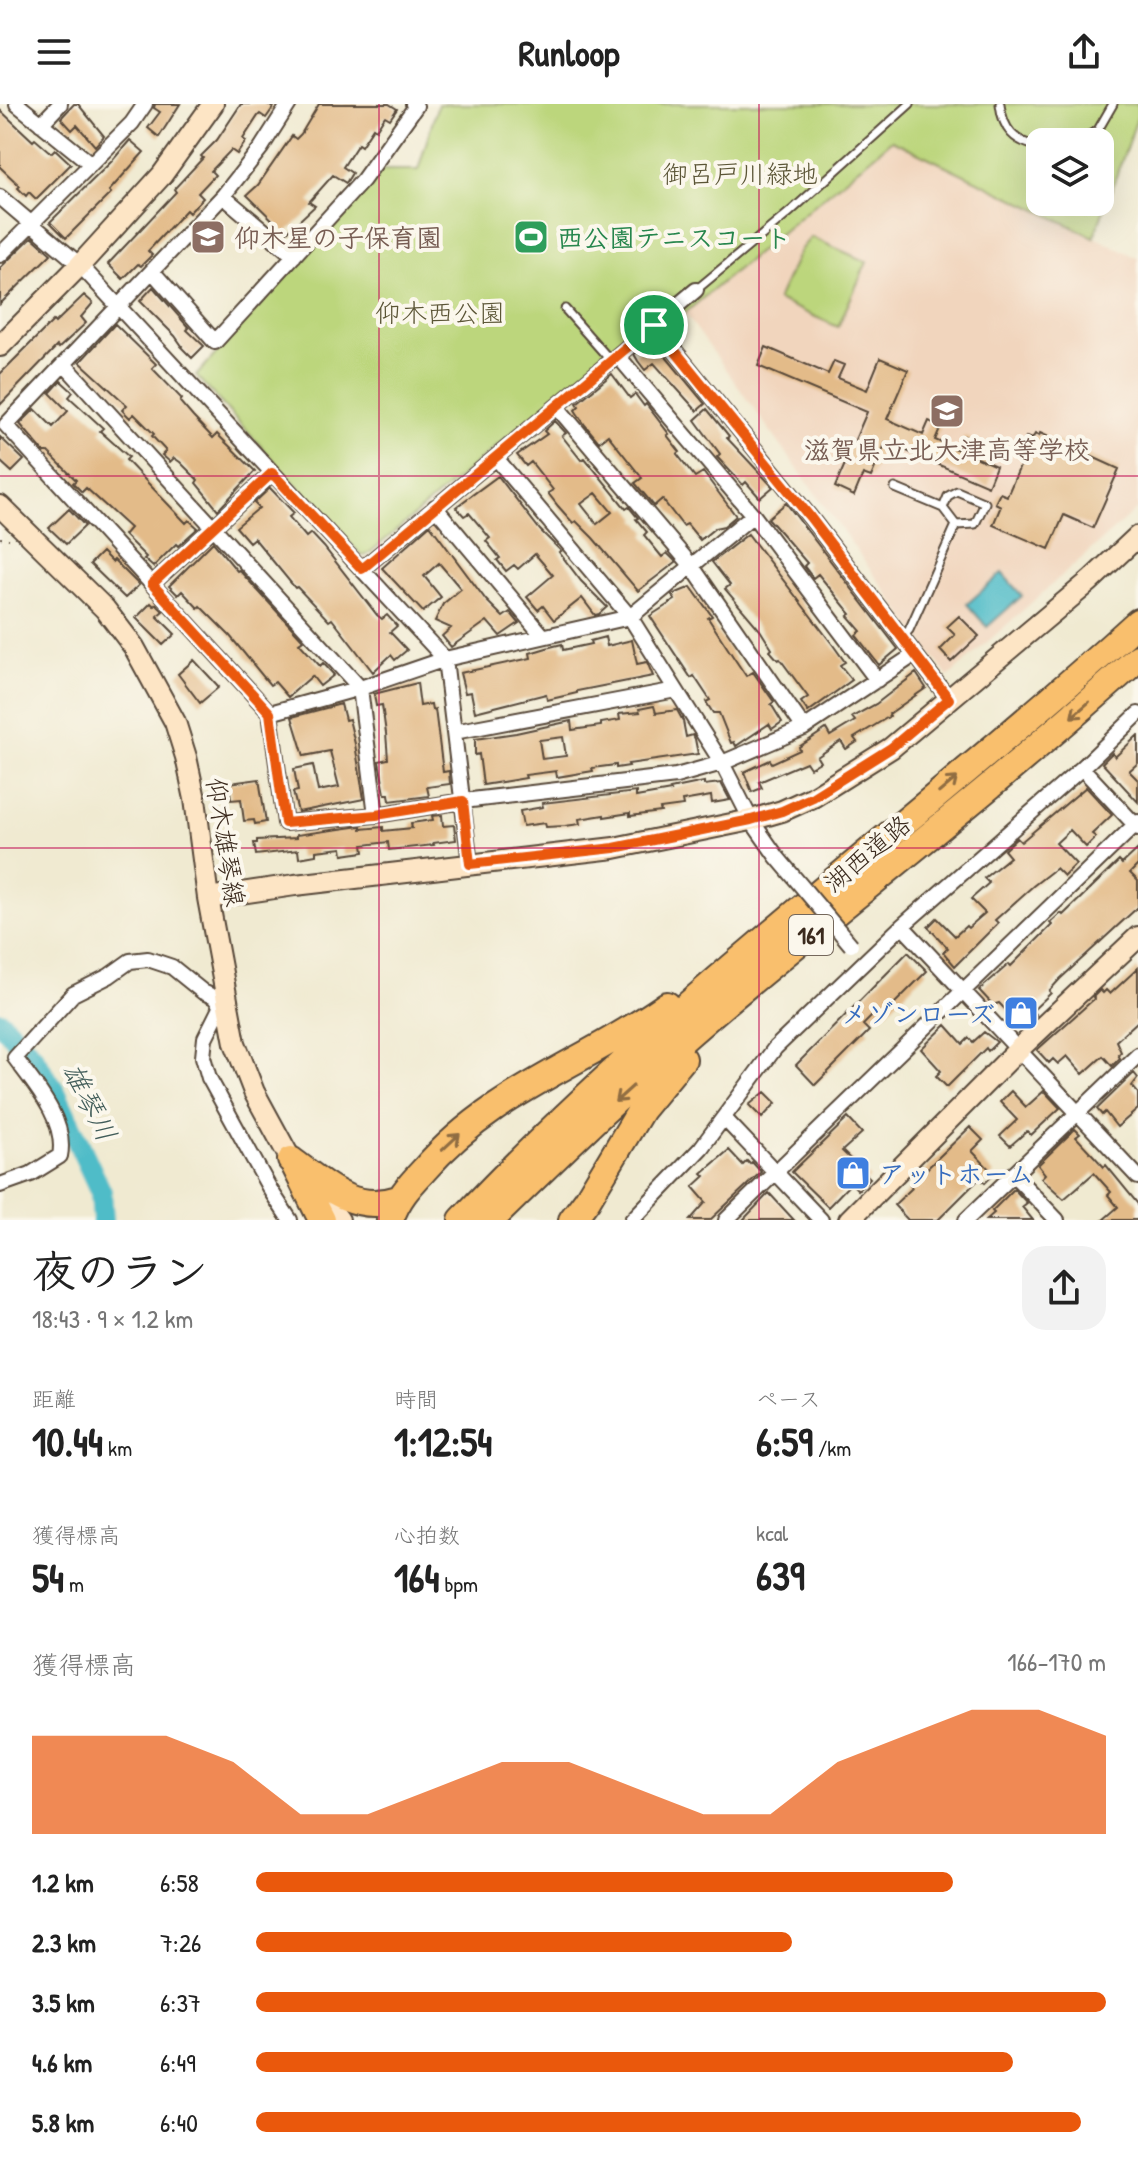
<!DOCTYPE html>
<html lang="ja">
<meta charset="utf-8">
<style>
body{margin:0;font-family:"Patrick Hand","Klee One",sans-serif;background:#f2f2f2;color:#222;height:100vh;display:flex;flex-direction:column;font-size:30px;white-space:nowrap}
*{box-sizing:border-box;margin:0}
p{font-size:26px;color:#767676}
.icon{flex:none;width:44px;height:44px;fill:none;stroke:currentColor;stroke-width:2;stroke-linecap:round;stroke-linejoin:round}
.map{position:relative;height:1116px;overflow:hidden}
.drawer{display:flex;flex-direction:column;background:#fff;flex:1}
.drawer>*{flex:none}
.buttons{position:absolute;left:1026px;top:24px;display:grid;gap:16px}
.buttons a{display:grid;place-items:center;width:88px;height:88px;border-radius:16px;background:#fff;box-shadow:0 8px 32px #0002;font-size:40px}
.pin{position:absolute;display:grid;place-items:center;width:68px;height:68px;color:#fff;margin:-34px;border:4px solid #fff;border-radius:50%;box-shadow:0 2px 8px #0007}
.round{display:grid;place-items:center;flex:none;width:84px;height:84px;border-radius:24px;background:#f2f2f2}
.head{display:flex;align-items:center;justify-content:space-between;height:136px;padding:0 32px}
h1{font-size:44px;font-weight:800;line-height:60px}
.figures{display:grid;grid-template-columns:repeat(3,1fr);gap:12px;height:136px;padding:8px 32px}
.figures div{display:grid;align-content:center}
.figures b{font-size:40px;font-weight:800}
.figures small{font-size:22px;font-weight:400}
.figures p{font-size:22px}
.chart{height:224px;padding:16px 32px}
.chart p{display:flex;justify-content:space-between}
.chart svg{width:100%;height:144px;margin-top:8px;fill:#ea580c;opacity:.7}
ul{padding:0 32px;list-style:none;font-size:26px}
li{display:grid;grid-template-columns:128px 96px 1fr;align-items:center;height:60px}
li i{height:20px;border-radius:10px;background:#ea580c}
header{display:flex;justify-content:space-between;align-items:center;height:104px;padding:0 32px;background:#fff;font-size:36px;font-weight:800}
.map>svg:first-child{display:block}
</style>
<header><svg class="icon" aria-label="menu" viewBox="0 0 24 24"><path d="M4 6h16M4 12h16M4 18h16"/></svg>Runloop<svg class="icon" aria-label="share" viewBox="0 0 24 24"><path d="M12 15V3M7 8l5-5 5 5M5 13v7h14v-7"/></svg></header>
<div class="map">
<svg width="1138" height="1116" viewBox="0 0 1138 1116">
<rect width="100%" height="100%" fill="#fbf7ec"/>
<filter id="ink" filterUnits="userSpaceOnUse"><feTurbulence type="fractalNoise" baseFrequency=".0125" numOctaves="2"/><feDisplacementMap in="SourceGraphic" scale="16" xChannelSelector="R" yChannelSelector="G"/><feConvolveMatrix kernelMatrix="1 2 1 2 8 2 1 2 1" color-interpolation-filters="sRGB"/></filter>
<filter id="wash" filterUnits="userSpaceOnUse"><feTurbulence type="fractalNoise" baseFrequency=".006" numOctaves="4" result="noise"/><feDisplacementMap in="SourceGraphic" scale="32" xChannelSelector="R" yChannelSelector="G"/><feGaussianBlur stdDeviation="1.8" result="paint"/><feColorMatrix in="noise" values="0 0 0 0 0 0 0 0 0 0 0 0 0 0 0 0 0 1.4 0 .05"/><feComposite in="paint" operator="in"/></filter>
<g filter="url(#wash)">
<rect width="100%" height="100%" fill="#f0ead1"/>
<!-- built -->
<path fill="#f1d5bd" d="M892,36L1138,154V404L948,573L685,209Z"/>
<!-- green -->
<path fill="#bcd67c" stroke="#7c804d" stroke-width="2" fill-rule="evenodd" d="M438,0H1138V12L1094,133L892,36L685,209L671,196L367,451L362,452L196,272L380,66H418ZM1040,38H1100V98H1040Z
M811,133L867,158L838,223L777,196L800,146Z"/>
<!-- water -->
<path fill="#4fbcc8" stroke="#457373" stroke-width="2" d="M1002,469L1022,492L987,523L967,500Z"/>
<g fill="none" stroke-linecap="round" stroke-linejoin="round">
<!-- river -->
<path stroke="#4fbcc8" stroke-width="22" d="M0,918L31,950L55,988L101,1088L103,1116"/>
</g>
<g id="blocks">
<!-- building -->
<path fill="#e3bb89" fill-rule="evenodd" d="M74,0H78L104,32L95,42L77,21L72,26L61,14Z
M155,0H180L159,33L148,24L160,8L154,4Z
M241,0H267L273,4L266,14L260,10L258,12L243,35L246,37L237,50L231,46L211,67L215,71L198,89L203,94L189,109L186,106L148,147L152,151L141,162L138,160L123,175L108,160L176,88L174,85L203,54L201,52L217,36Z
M319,0H389L397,5L390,15L385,12L376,26L373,24L361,42L358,40L343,63L352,69L346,79L333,71L309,98L315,102L286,129L247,91L258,81L292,32L296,35L301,30Z
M0,6L33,37L35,35L51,49L55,45L71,60L36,95L29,88L26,92L18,84L20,82L0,63Z
M130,36L144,48L109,87L111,89L66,134L50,118L112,57Z
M32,133L51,150L0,200V164Z
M153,183L189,224L187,226L204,242L192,254L181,243L182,242L175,232L140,197Z
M84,191L93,199L81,213L86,219L59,244L57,242L0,301V270L53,217L55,219Z
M115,220L156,260L152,264L182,295L180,298L193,313L213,334L217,330L255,367L218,406L196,379L198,376L180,358L174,354L170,358L162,351L166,347L152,332L154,330L134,310L130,314L122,306L127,301L80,258Z
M652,236L705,300L697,307L654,259L645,266L638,257L634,250Z
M766,243L828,270L834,257L844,261L838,274L867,286L880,254L908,266L887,315L923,331L929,317L941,322L935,336L958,346L964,332L979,339L973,352L996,362L988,382L886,338L871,373L863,370L854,392L835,383L845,360L835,356L842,341L851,345L867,308L758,262Z
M612,270L630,294L635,290L644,302L646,300L669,330L667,331L680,348L677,350L695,373L703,368L736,412L724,422L715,424L700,436L687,420L683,422L662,395L654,402L635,379L642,374L608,331L599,338L585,321L575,306L579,302L577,299Z
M61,277L73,288L69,293L103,324L100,327L129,353L126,356L186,419L189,416L198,424L178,442L176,440L153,463L144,455L146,453L124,431L130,424L86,384L82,388L73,379L76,376L48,348H44L20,320L35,305L53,323L68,307L50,289Z
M707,305L729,332L727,334L773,383L760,394L746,378L743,381L717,353L720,350L695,316Z
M555,317L566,329L562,332L581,356L585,354L626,405L629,403L638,414L636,415L647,428L644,431L662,453L667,449L676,458L638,487L593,434L576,417L573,419L558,402L548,389L553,386L531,358L526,362L517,351L547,330L544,327ZM596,389L612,408L597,420L581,400Z
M1040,329L1119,365L1093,424L1064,411L1049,445L993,421L1001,402L995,399L1000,389L1007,392L1025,351L1019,348L1026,333L1032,335L1035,330L1039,332Z
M0,333L24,356L12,368L0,357Z
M498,372L540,426L561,447L559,448L581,477L607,503L599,510L595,511L582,494L554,516L543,502L538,506L527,493L553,471L535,450L518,465L514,461L506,467L497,456L500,454L486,437L490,434L469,409L464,412L456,403Z
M270,384L294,409L289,413L306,433L311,429L324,443L377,511L382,515L387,511L397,522L390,528L407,546L395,556L391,551L373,568L332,515L329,517L297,483L295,484L254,434L249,438L236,423L259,404L254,399Z
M786,399L898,545L879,561L856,531L861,527L848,512L851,510L818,470L813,474L804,462L807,459L768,414Z
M69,405L85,422L66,440L49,424Z
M430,421L486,496L503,513L510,508L519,519L500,532L487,517L451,543L442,532L451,524L435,517L443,500L461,485L439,459L424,472L441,493L423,508L382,464Z
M748,430L833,541L845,558L840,561L852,576L808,608L801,598L808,593L780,555L778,556L770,547L772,545L760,526L725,485L730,481L712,458Z
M213,438L237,467L239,466L303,536L299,539L320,562L323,559L334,571L320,582L312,572L288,593L275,578L270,581L230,532L200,502L198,504L182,487L178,491L169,482Z
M102,448L112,458L114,456L139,481L125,494L90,460Z
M691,483L712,512L708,514L734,554L746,572L753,568L774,598L771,600L782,618L772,625L769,620L736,642L734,638L731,639L719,609H713L706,598L710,596L694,572L691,574L650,512L675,496L672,491L674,490Z
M151,499L154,502L156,500L163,507L157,512L175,530L163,541L136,514Z
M959,512L979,532L951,558L940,546L955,531L947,523Z
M605,533L607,542L632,536L637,560L647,558L653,572L577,587V589L547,596L546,590L475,608L471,588L465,589L460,569L531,554L530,549L550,543L562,540L563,546L591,540L590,537Z
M194,556L219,583L200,599L178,570Z
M916,569L926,584L889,610L890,612L854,634L857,638L846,645L841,637L817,653L820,658L810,664L806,658L759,678L762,684L752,688L744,668L770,656L772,659L800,646L799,643L826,625L830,632L855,617L852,613L876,600Z
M417,579L420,602L431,600L432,606L435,605L443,668L449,667L450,680L427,683L429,692L390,697L389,690H385L379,657L388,655L386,629L382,601L376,602L374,590Z
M341,600L345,616L349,615L355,640L364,695L298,708L293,688L298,687L294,665L313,661L318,687L339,683L330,647L304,652L292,613Z
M654,602L656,609L677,606L683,617L686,633L693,631L695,635L698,650L628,660L629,662L616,664V661L592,664L593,667L557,673L556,667L525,671L526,674L483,681L479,650L475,651V635L516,629L571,617L572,626L601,622V619L620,616L619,610L640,608L639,605ZM563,633L566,652L542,655L539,636Z
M1138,631V659L1129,667L1138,676V698L1102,659L1112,649L1115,653Z
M259,675L266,718L255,720L254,716L244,717L241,695L231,696L229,679Z
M704,678V681L721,679L730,696L712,699L711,692L682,697L683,702L660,705L661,708L630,712V709L604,713V711L579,715L580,720L565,722L546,723L545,719L523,722L520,707L543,703L542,699L636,688V693L671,687L670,685Z
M1086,683L1112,711L1092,730L1096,733L1086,743L1070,726L1056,739L1076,760L1064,772L1056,764L1033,782L995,816L998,819L955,862L943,848L948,844L928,823L937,814L955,832L966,822L968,824L985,809L971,795L989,779L984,774L1010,753L1004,746L1017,734L1021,738Z
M442,711L443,722L454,721L456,736L433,739L434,741L389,746L388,738L363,741L364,748L343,751L342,744L316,747V751L299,754L298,746L256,751L254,739H257V736L296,734V731L361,722V725L383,723V727L412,724L411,719L433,716L432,712Z
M1138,745V761L1130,769L1138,777V803L1060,875L1049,887L1051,889L1032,907L1036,911L1023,924L999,899L993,901L979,886L1009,860L1011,862L1052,821L1050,819L1061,809L1063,811L1119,757L1122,760Z
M908,848L927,867L882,912L877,907L863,921L869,927L815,981L796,961Z
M1138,864V917L1116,937L1121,948L1118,951L1120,954L1112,962L1103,952L1083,970L1067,952L1058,960L1053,955L1049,959L1037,946L1094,895L1093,893L1100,886L1103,889L1106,886L1110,890Z
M946,921L963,940L969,934L973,938L984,928L997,938L988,947L986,944L947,983L936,972L941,967L921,945Z
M1134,969L1138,974L1132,982L1138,989V1005L1117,1023L1105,1008L1102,1011L1097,1005Z
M1011,987L1026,1003L1044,987L1060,1004L1031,1031L1027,1027L1010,1042L1000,1032L1017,1016L1000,998Z
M765,988L776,999L762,1014L749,1001Z
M848,1014L862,1029L842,1047L870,1074L858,1086L851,1079L828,1103L792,1068Z
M970,1023L983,1036L972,1047L994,1070L985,1079L980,1074L938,1116H908L894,1101L912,1084L910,1081Z
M1075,1025L1080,1030L1076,1033L1104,1063L1106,1061L1138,1100V1116H1103L1118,1103L1108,1091L1111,1088L1094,1069L1064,1095L1041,1074L1045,1070L1038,1061Z
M729,1046L743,1061L747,1057L750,1060L752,1058L761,1068L710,1116H690L706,1098L693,1083L705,1072L702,1069Z
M1014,1085L1027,1099L1022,1103L1033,1116H986L994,1109L992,1107Z
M769,1089L794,1116H743Z"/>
</g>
</g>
<g filter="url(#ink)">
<use href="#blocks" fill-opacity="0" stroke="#564739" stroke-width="2"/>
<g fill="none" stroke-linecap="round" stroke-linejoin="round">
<defs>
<path id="lane" d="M1000,0C1003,26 1014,38 1040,43
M1077,38L1098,26L1113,0
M696,186L791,107L910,0
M565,205L611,257
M895,384L943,404
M957,387L985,399L975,420L956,421L943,404L948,392Z
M902,534L909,526L956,421"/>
<path id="street" d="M17,0L91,60
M289,0L261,44L223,92L6,321L270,609L285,719L376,711L463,697L676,672L722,659L804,624L914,551
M41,20L60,0
M223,92L294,152
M0,93L80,161L445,555L470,760
M0,151L132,19L145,0
M152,167L215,238L363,76L416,2L413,0
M654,221L810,413L949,595
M618,252L753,411L877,576
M64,260L360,584L376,711
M557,303L691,461L804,624
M496,354L630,513L722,659L751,716L777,753
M435,403L543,532
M362,465L696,186
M152,480L272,369
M270,609L360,584L445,555L630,513L753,411
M454,628L676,586
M1082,664L1138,724
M902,822L1138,1073
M221,902L205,934L203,953L209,974L271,1087L290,1116
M724,1014L821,1116
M1013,1070L1057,1116
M0,1081L31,1070L60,1052C67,1017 35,981 15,954L73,890L109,872L130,857L148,855L172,863L203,888L214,893L221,902
M632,1116L701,1044L775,944L902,822L1082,664L1138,610
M726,1116L1138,718
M966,1116L1138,951"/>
<path id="secondary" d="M0,242L80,161L162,71L213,0
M0,402L105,505L134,543L175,618L186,653L195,695L208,794L235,939L254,988L291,1056L339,1116
M208,794L295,781L614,744L751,716L782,707L813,693L891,644L1090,477L1138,432
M849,1116L1018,946L1138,833"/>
<path id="highway" d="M291,1056C325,1081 353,1110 398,1095
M295,1062L322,1116
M390,1116C397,1095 409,1082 424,1066C492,987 584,960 667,901
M462,1116C669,896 915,720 1138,518
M491,1116C565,1044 639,972 718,905C858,788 1002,677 1138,554
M572,1116L587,1096L641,1006L683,955"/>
</defs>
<!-- lane casing -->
<use href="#lane" stroke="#564739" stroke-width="11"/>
<!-- street casing -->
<use href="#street" stroke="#564739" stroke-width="18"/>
<!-- secondary casing -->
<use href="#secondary" stroke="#564739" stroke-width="24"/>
<!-- highway casing -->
<use href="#highway" stroke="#564739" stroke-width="30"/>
<!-- path -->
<path stroke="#564739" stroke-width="2" stroke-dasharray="2 6" stroke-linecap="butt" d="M0,434L9,435"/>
<!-- lane -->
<use href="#lane" stroke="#fff" stroke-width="7"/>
<!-- street -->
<use href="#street" stroke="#fff" stroke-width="14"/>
<!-- secondary -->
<use href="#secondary" stroke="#fde5c5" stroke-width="20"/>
<!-- highway -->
<use href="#highway" stroke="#f9bf6d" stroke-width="26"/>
<defs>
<path id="street-bridge" d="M777,753L851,841"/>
</defs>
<!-- street-bridge casing -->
<use href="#street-bridge" stroke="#564739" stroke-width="18" stroke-linecap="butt"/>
<!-- street-bridge -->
<use href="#street-bridge" stroke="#fff" stroke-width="14"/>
</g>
<!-- one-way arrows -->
<defs><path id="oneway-shaft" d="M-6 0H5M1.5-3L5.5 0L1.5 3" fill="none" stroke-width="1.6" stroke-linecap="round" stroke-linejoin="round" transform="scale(2)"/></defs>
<g stroke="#906d42">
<use href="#oneway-shaft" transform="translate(1080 606) rotate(139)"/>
<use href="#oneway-shaft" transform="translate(948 681) rotate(-40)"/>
<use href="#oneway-shaft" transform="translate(624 990) rotate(138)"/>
<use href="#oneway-shaft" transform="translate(451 1038) rotate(-43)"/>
</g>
</g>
<g fill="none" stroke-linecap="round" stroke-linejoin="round" filter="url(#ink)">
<defs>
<path id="route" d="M654,221L810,413L949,595L891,644L813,693L782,707L751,716L614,744L470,760L463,697L376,711L285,719L270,609L152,480L272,369L362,465Z"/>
</defs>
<!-- route casing -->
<use href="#route" stroke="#fff" stroke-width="16"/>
<!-- route -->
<use href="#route" stroke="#ea580c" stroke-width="10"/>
</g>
<!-- grid -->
<path fill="none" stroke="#c2185b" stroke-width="2" stroke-opacity="0.55" d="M379,0V1116M759,0V1116M0,372H1138M0,744H1138"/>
<!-- icons -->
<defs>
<symbol id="school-square" viewBox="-11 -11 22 22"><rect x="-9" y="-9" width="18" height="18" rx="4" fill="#8d6e63" stroke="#fbf7ec"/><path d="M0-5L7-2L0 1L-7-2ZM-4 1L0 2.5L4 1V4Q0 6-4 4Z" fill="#fff"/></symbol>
<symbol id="stadium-square" viewBox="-11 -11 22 22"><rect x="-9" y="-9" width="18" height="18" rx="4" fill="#2e9e5b" stroke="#fbf7ec"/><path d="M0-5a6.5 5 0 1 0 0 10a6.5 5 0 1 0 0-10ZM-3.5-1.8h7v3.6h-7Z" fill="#fff"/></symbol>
<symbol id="shop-square" viewBox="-11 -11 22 22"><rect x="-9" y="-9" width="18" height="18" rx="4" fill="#3f7fe0" stroke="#fbf7ec"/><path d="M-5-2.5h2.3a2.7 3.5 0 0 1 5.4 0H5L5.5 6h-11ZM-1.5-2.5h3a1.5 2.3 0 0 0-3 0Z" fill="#fff"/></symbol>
</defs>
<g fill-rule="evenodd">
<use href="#school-square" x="188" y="113" width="40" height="40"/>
<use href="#stadium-square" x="511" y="113" width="40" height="40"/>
<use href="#school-square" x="927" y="287" width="40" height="40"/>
<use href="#shop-square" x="1001" y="889" width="40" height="40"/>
<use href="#shop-square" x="833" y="1049" width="40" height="40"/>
</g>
<g text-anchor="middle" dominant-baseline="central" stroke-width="8" stroke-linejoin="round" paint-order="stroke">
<!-- shield labels -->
<rect fill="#fbf7ec" stroke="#75685c" stroke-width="2" x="789" y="811" width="44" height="40" rx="6"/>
<g font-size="24" font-weight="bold" fill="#3b2a1e">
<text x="811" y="831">161</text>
</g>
<!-- park labels -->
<g font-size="26" fill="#5b5536" stroke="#fbf7ec">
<text x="740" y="69">御呂戸川緑地</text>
<text x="440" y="208">仰木西公園</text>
</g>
<!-- education labels -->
<g font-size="26" font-weight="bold" fill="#785e54" stroke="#fbf7ec" text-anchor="start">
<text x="234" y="133">仰木星の子保育園</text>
<text x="947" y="345" text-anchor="middle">滋賀県立北大津高等学校</text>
</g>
<!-- leisure labels -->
<g font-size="26" font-weight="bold" fill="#27864d" stroke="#fbf7ec" text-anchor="start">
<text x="557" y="133">西公園テニスコート</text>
</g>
<!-- street labels -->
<g font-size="26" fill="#3b2a1e" stroke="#fbf7ec">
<text transform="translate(226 738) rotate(81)">仰木雄琴線</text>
<text transform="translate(867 749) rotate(-40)">湖西道路</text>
</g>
<!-- shop labels -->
<g font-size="26" font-weight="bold" fill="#366cbe" stroke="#fbf7ec" text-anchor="end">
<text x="995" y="909">メゾンローズ</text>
<text x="879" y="1069" text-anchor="start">アットホーム</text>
</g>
<!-- water labels -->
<g font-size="28" font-style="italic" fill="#425d5a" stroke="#fbf7ec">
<text transform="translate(90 998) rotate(63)">雄琴川</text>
</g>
</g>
</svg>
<div class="buttons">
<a><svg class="icon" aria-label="layers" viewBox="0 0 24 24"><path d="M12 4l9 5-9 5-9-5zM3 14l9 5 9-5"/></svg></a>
</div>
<div class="pin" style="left:654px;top:221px;background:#1e9e55"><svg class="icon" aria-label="arrive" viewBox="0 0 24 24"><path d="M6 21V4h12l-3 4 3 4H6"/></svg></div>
</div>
<section class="drawer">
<div class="head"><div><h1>夜のラン</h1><p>18:43 · 9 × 1.2 km</p></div><a class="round"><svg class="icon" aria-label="share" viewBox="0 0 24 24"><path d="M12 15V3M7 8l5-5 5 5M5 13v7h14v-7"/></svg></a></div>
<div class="figures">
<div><p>距離</p><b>10.44<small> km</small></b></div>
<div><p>時間</p><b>1:12:54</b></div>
<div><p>ペース</p><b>6:59<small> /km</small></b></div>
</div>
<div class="figures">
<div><p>獲得標高</p><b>54<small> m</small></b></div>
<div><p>心拍数</p><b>164<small> bpm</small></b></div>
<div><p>kcal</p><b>639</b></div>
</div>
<div class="chart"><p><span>獲得標高</span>166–170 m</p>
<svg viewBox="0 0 160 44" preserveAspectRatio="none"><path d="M0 44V14L10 14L20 14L30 22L40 38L50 38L60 30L70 22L80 22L90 30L100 38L110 38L120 22L130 14L140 6L150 6L160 14V44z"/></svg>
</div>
<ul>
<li><b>1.2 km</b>6:58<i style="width:82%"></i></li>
<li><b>2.3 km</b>7:26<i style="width:63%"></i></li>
<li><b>3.5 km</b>6:37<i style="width:100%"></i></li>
<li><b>4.6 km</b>6:49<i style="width:89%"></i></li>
<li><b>5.8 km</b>6:40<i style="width:97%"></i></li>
</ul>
</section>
